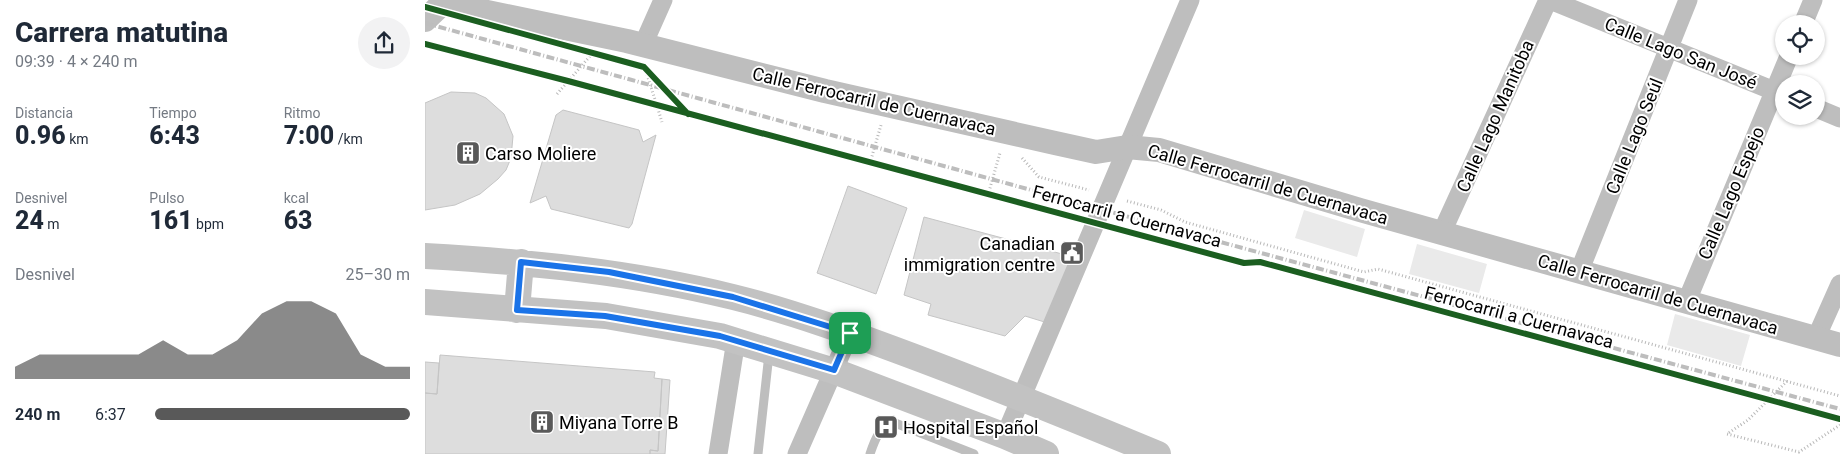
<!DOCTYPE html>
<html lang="es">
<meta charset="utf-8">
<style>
body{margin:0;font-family:Roboto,sans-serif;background:#f2f2f3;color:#1f2937;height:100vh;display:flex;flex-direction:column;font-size:19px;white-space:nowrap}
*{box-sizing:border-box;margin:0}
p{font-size:16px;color:#747a83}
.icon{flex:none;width:28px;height:28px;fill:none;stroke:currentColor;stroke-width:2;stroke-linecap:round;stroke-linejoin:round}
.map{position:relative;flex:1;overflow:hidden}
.panel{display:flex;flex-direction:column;background:#fff;width:425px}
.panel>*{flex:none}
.buttons{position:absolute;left:1350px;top:15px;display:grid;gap:10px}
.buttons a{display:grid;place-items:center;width:50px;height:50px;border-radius:50%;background:#fff;box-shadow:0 1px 4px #0004;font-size:25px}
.pin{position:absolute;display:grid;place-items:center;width:42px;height:42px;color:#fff;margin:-21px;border-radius:10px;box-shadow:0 2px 8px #0006}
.round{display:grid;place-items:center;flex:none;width:52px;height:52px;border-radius:26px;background:#f2f2f3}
.overview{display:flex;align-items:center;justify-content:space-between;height:85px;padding:0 15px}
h1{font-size:28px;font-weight:800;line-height:38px}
.metrics{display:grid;grid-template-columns:repeat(3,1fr);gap:8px;height:85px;padding:5px 15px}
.metrics div{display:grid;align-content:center}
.metrics b{font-size:25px;font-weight:800}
.metrics small{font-size:14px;font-weight:400}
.metrics p{font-size:14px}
.chart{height:140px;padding:10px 15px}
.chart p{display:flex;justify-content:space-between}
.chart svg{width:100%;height:90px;margin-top:5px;fill:#595959;opacity:.7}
ul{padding:0 15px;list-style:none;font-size:16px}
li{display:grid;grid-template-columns:80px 60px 1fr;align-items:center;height:38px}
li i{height:12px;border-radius:6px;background:#595959}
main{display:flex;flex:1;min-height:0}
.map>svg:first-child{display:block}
</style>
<main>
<section class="panel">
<div class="overview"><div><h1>Carrera matutina</h1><p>09:39 · 4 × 240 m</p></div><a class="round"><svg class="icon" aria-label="share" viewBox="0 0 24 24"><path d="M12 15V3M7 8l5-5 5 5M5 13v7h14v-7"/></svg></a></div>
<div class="metrics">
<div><p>Distancia</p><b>0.96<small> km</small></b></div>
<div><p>Tiempo</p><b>6:43</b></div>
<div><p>Ritmo</p><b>7:00<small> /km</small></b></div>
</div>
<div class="metrics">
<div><p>Desnivel</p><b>24<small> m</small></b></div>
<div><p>Pulso</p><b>161<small> bpm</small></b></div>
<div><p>kcal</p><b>63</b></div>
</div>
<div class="chart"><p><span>Desnivel</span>25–30 m</p>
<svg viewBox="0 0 160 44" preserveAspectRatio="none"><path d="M0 44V38L10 32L20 32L30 32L40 32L50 32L60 25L70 32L80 32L90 25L100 12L110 6L120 6L130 12L140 32L150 38L160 38V44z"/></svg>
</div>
<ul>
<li><b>240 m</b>6:37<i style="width:100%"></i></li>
</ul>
</section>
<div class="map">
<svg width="1415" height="454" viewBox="0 0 1415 454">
<rect width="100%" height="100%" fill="#fff"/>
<!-- green -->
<path fill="#eaeaea" d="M879,210L940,229L932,257L870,238Z
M992,244L1062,264L1054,293L984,274Z
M1250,314L1325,335L1316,366L1242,345Z"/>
<!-- building -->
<path fill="#ddd" stroke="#c5c5c5" d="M26,92L50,93L61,98L79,114L88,136L86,158L81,170L73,179L55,194L30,205L0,210V103Z
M138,110L214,130L218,142L231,135L207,224L204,228L126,209L121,196L105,203L131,115Z
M423,186L482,208L451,294L392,273Z
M499,217L652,258L626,324L600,316L580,336L503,315L506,304L479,295Z
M15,355L230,372L229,378L237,379L233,451L225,450V454H0V393L12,394Z
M0,362L14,363L12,394L0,393Z
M237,379L245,380L240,454H225V450L233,451Z"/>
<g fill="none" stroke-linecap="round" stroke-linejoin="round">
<!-- path -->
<path stroke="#b8b8b8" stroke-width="3" stroke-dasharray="1 2.5" stroke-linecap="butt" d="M220,68L237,122
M132,94L166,55
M597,158L614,177L664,190
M445,163L456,125
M563,195L575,153
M702,201L736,210L760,222L939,272L953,269L1415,396
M1362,381L1323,420L1302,434L1374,452L1415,425"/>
<!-- service -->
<path stroke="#bebebe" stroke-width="9" d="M333,454L344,354
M445,454C450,439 454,427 470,423L549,454"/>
<!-- minor -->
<path stroke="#bebebe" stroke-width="19" d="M1125,0L1359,95
M1378,24L1388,0
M218,45L238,0
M1391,108L1415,118
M1017,232L1123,0
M1154,272L1263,0
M1261,303L1364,56
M1391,338L1415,284
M580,436L765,0
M293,454L311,340
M372,454L425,333"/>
<!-- tertiary -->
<path stroke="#bebebe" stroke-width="24" d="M19,0L43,8L202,41L400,91L630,143L671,152L702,147L734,150L935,210L1415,345
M0,20L21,0"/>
<!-- secondary -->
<path stroke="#c2c2c2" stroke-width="26" d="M0,256C104,262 207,272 308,297C369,312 428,334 487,356C570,387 651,420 733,454
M0,302L181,316L295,336L409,371L580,436L621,454
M92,310L96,262"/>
<!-- rail -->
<path stroke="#bdbdbd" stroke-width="4" stroke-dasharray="8 2.5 1 2.5" stroke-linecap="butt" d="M0,23L773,236L1415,409"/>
<defs>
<path id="cycleway" d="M0,7L219,67L263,114
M0,44L143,81L819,263L835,262L1415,419"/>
</defs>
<!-- cycleway casing -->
<use href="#cycleway" stroke="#fff" stroke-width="9"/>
<!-- cycleway -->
<use href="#cycleway" stroke="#1b5e20" stroke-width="6"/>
</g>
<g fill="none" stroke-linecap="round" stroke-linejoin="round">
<defs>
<path id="route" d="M96,262L184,272L308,297L425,333L409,370L295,336L180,316L92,310Z"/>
</defs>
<!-- route casing -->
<use href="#route" stroke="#fff" stroke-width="10"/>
<!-- route -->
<use href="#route" stroke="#1a73e8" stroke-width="6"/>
</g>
<!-- icons -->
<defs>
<symbol id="building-square" viewBox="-11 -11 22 22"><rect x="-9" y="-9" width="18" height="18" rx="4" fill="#595959" stroke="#fff"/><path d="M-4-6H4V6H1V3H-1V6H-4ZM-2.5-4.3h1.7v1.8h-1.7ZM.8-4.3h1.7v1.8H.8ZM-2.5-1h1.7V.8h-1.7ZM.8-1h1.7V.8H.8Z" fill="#fff"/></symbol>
<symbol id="civic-square" viewBox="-11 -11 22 22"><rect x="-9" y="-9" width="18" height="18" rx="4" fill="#595959" stroke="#fff"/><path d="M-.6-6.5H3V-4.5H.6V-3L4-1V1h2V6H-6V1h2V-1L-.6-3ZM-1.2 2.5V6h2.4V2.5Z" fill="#fff"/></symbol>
<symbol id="hospital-square" viewBox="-11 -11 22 22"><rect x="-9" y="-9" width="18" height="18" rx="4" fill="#595959" stroke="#fff"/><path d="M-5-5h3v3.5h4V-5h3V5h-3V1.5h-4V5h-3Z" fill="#fff"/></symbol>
</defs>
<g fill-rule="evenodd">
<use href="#building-square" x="29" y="139" width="28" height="28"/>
<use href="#civic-square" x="633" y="239" width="28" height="28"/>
<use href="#building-square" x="103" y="408" width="28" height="28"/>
<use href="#hospital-square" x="447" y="413" width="28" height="28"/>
</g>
<g text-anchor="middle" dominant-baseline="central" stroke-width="4" stroke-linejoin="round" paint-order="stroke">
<!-- street labels -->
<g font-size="18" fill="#000" stroke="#fff">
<text transform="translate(1256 53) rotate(22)">Calle Lago San José</text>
<text transform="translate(449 101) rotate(13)">Calle Ferrocarril de Cuernavaca</text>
<text transform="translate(1070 116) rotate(-66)">Calle Lago Manitoba</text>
<text transform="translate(1209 136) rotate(-68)">Calle Lago Seúl</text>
<text transform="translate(843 184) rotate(16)">Calle Ferrocarril de Cuernavaca</text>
<text transform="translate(1306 193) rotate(-67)">Calle Lago Espejo</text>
<text transform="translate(702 216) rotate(15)">Ferrocarril a Cuernavaca</text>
<text transform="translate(1233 294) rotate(16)">Calle Ferrocarril de Cuernavaca</text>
<text transform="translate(1094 317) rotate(15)">Ferrocarril a Cuernavaca</text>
</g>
<!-- poi labels -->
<g font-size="18" fill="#000" stroke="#fff" text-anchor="start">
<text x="60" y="153">Carso Moliere</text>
<text x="630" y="243" text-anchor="end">Canadian<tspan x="630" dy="21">immigration centre</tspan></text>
<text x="134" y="422">Miyana Torre B</text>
<text x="478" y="427">Hospital Español</text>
</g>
</g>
</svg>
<div class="buttons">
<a><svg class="icon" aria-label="locate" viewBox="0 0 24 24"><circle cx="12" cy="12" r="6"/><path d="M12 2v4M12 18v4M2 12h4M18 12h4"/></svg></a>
<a><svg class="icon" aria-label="layers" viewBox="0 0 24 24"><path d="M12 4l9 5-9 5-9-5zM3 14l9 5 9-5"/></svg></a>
</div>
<div class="pin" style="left:425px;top:333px;background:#1e9e55"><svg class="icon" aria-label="arrive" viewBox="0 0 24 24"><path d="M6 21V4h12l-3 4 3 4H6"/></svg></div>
</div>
</main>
